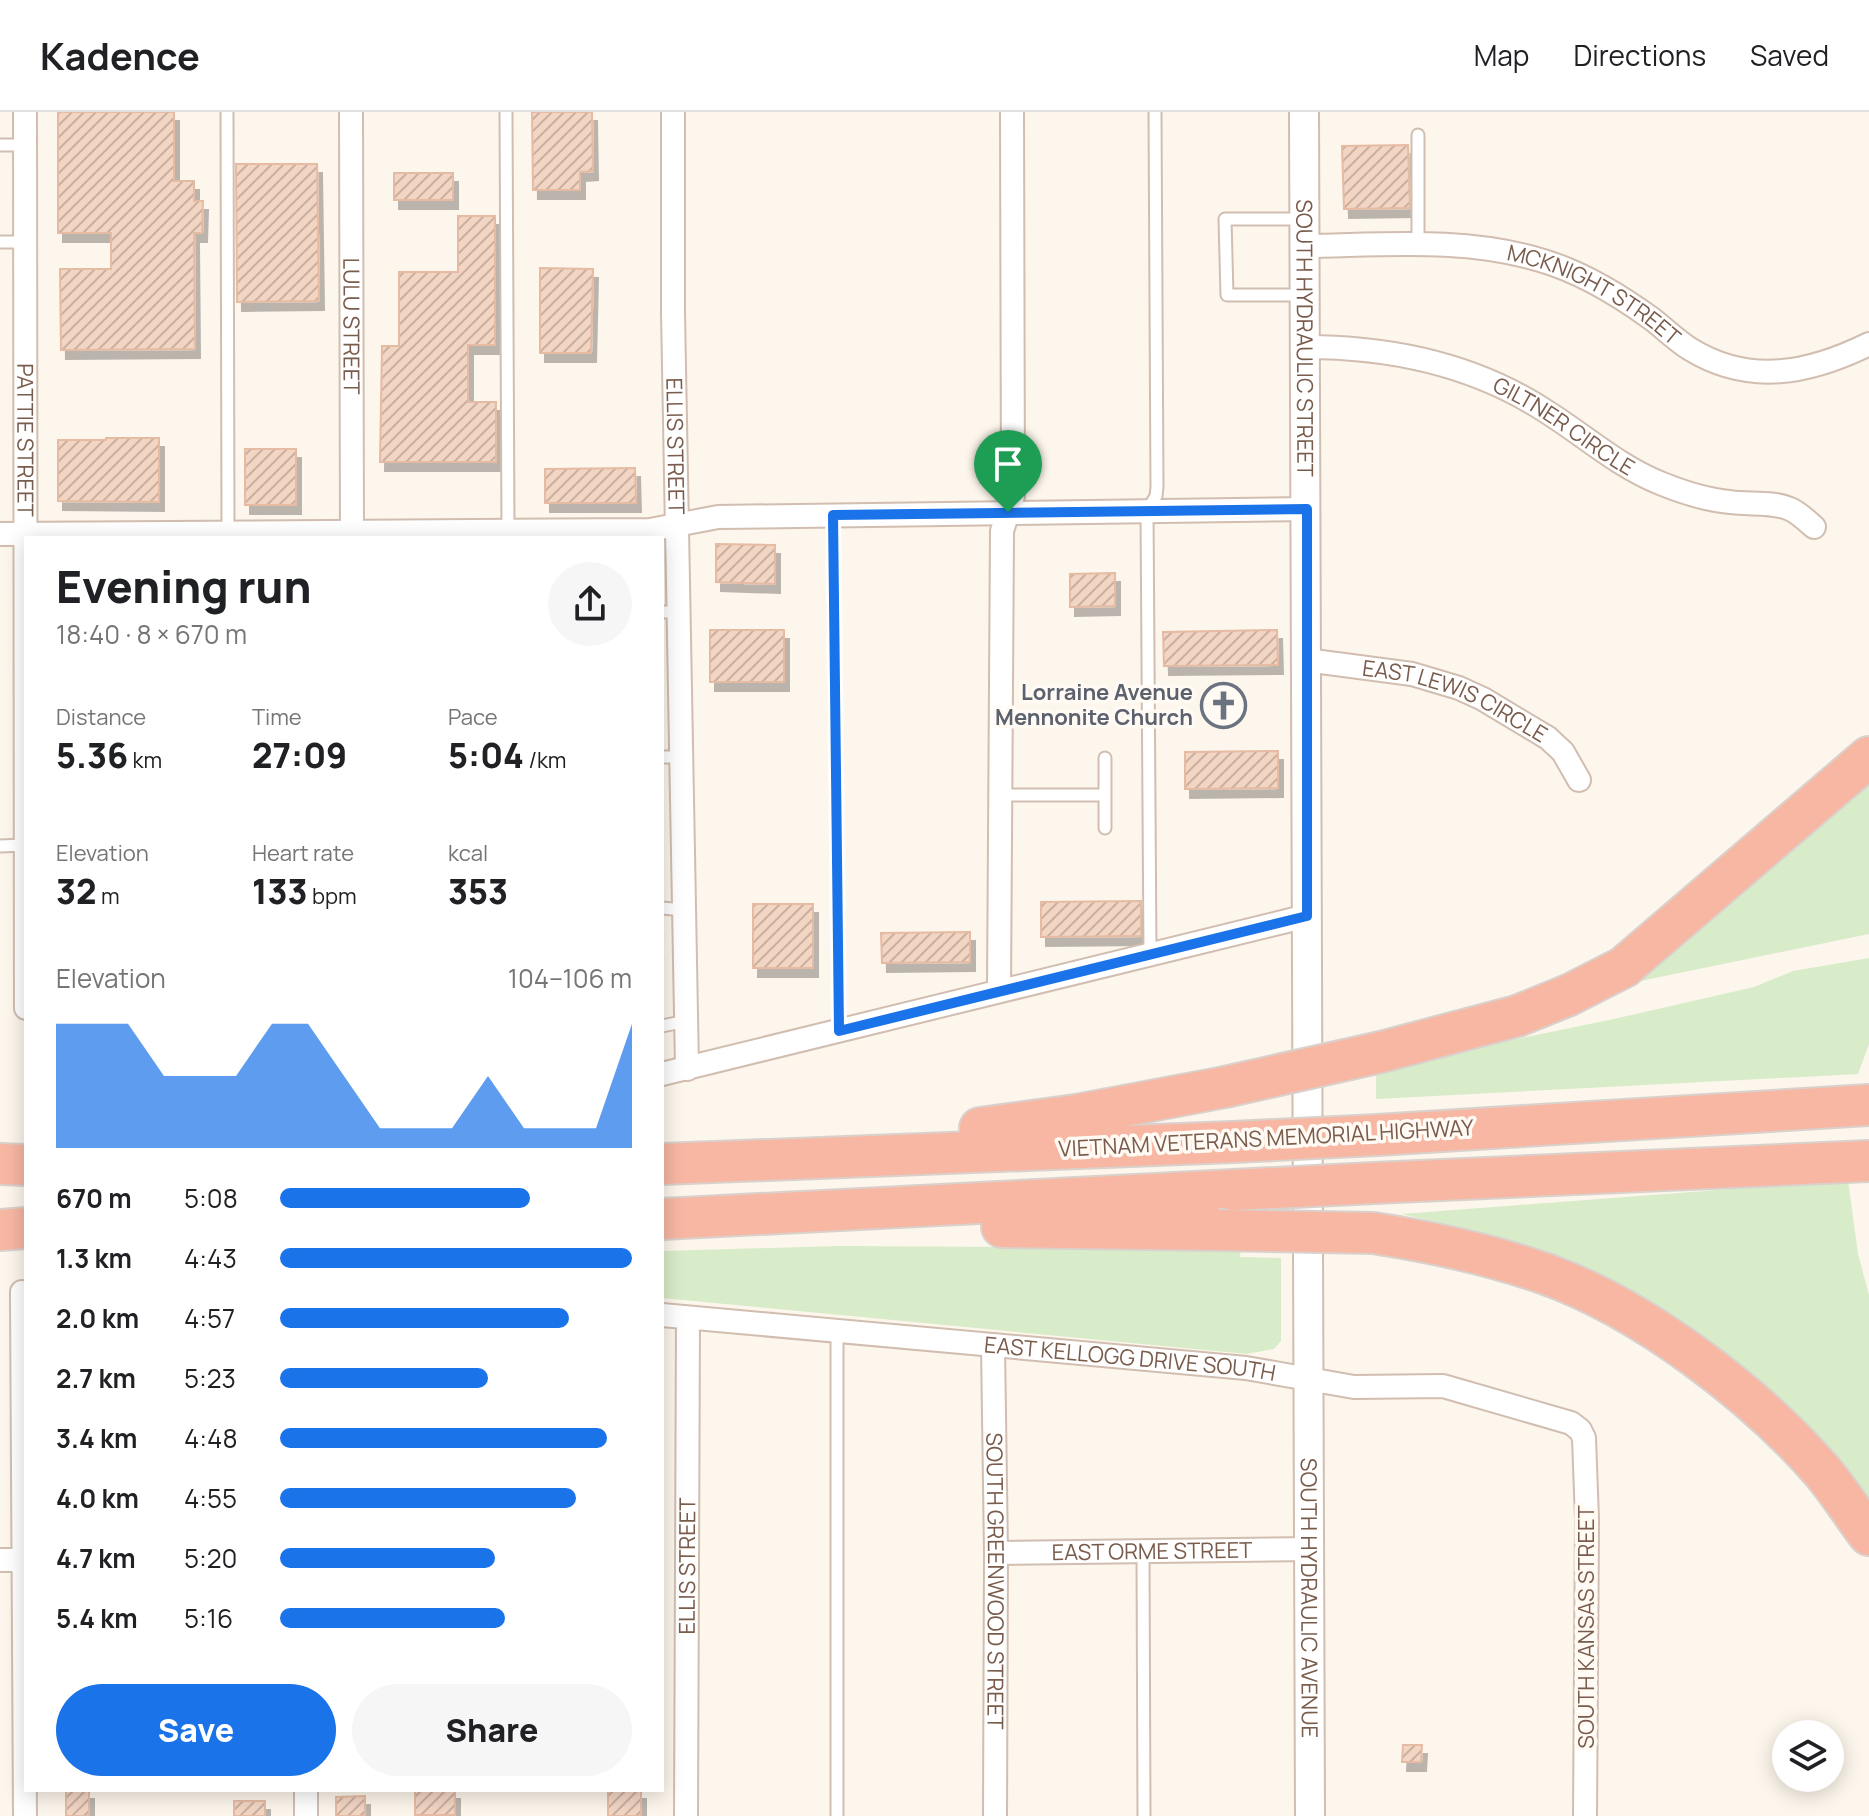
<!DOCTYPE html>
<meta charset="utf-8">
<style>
body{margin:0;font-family:Manrope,sans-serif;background:#f6f6f6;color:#202124;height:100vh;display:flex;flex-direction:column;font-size:30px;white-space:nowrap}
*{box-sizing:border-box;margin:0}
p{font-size:26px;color:#757577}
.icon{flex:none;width:44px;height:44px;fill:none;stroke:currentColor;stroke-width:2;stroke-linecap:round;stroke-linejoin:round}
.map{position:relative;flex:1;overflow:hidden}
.panel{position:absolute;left:24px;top:424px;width:640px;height:1256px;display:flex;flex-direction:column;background:#fff;border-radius:0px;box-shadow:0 4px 20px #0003}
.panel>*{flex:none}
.fabs{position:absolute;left:1772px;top:1608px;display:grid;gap:16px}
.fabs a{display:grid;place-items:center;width:72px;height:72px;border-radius:50%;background:#fff;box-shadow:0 4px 20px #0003;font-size:40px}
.pin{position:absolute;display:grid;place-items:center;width:68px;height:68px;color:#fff;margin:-82px -34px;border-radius:50% 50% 50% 0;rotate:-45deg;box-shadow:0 0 8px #0007}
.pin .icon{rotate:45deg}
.round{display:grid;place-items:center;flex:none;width:84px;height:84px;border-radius:42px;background:#f6f6f6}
.summary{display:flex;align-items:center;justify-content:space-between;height:136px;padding:0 32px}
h1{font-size:44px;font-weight:800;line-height:60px}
.figures{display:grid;grid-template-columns:repeat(3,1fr);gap:12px;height:136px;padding:8px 32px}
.figures div{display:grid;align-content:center}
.figures b{font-size:34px;font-weight:800}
.figures small{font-size:22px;font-weight:400}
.figures p{font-size:22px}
.chart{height:224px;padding:16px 32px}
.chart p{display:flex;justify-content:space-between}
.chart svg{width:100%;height:144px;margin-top:8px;fill:#1a73e8;opacity:.7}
.primary-button{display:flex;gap:16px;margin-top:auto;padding:16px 32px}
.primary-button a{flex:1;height:92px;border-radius:48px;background:#1a73e8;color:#fff;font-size:32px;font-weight:800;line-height:92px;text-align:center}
.primary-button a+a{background:#f6f6f6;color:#202124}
ul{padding:0 32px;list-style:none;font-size:26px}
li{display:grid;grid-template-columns:128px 96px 1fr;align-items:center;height:60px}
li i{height:20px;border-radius:10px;background:#1a73e8}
header{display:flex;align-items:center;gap:48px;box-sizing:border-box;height:112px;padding:0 40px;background:#fff;border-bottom:2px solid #e0e0e0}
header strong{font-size:38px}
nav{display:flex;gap:44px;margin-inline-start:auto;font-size:28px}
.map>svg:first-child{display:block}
</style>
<header>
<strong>Kadence</strong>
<nav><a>Map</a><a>Directions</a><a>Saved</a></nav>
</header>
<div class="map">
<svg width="1869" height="1704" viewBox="0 0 1869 1704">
<defs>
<pattern id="building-hatch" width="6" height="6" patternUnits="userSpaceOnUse" patternTransform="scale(2)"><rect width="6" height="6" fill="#f3d5c3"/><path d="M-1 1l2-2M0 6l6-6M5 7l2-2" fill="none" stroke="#cab0a1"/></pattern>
<filter id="shadow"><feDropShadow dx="5" dy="9" stdDeviation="0" flood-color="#0004"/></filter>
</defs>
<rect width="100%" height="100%" fill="#fdf6ec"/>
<!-- green -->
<path fill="#d8ecc9" d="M1869,657V822L1621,873Z
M1869,846V932L1858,962L1376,987V956L1614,907L1754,875L1793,859Z
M1848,1068L1858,1142L1869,1183V1388C1854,1369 1840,1349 1823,1331C1699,1201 1575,1139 1401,1102Z
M839,1134L1241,1136L1240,1145L1281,1146V1229L1274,1237L1247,1242L662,1186V1139Z"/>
<!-- building -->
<path fill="url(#building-hatch)" stroke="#e6bba3" stroke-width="2" filter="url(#shadow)" d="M58,0H174V69H194V89H203L202,121H194L195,237L61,238L60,157H111V121H58Z
M532,0H592L593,59L580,60V78H533Z
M1408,33L1410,96L1344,97L1342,34Z
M236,52H317L319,189L237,190Z
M394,61H453V88H394Z
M458,104H495V233H468V290H496V350H380L382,234H399V160H458Z
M540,156L593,157L591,241H540Z
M106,326H159V390L58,389V328H106Z
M245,337H296V393H245Z
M635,356L636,391H545V357Z
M716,432L775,433V472L716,470Z
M1115,461V494L1070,495V462Z
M710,518H784V570H710Z
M1277,518L1278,553L1164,554L1163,520Z
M1278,639V676L1185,677V640Z
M1141,789V824L1041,825V790Z
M753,792H813V856H753Z
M970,820V850L882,851L881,821Z
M1403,1633H1422L1421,1650H1402Z
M66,1678H89V1704H66Z
M415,1678H455V1703H415Z
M608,1678H641V1704H608Z
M365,1684V1704H336V1685Z
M234,1689H265V1704H234Z"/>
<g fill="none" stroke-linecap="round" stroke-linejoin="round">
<defs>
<path id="service" d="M227,0L228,420
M506,0L508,419
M0,33H25
M1302,107H1225L1227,183H1304
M0,130H25
M1418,133V23
M833,403L839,919
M662,500H679
M662,645H681
M1000,683H1105V646
M1105,683V716
M0,734L25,733
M662,796L684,798
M1150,841L1147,399L1156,384L1157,375L1155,0
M662,914L686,909
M837,1219V1704
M1143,1439L1144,1704"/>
<g id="minor">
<path id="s1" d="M25,0L26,896"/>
<path id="s2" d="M351,0L352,426"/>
<path id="s3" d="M673,0V201L687,957"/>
<path id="s4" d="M1305,134C1383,133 1464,125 1540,148C1579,159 1619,183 1652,207C1665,217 1677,229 1690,237C1750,274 1810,261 1869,232"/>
<path id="s5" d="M1305,235C1391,235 1474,252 1547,300C1585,324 1618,354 1660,371C1682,380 1706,388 1730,390C1748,393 1773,389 1790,397C1799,401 1806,408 1814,415"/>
<path d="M0,422L650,418L718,405L1307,397"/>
<path id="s6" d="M1306,548L1412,562L1459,576L1483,587L1548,626L1563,640L1579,668"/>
<path d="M999,879L1002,419L1013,384L1012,0"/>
<path d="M662,962L1307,804"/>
<path d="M22,1180L25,1704"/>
<path id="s7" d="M662,1203L1246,1256L1354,1275L1443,1274L1571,1311L1580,1318L1584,1326L1587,1408L1585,1704"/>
<path id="s8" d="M993,1233L996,1441L995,1704"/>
<path id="s9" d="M996,1441L1310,1437"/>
<path d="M0,1448H26"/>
<path d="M306,1678V1704"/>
<path id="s10" d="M686,1704L688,1206"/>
</g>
<g id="tertiary">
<path id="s11" d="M1304,0L1310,1704"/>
</g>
<path id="motorway" d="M1381,940L1517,904L1569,883L1624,855L1869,645
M980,1016L1076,1003L1225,975
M1377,1023L1869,993
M0,1052L26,1053
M662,1052L1233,1030
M1374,1071L1869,1049
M662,1107L1233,1078
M1002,1115L1218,1118
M0,1118L26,1116
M1373,1121C1432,1130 1489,1142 1546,1162C1643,1197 1754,1281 1822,1359C1839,1379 1853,1402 1869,1423"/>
</defs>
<!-- service casing -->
<use href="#service" stroke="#d1beb0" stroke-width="15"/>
<!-- minor casing -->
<use href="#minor" stroke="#d1beb0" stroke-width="26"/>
<!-- tertiary casing -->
<use href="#tertiary" stroke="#d1beb0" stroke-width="32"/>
<!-- motorway casing -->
<use href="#motorway" stroke="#dad1cd" stroke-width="44"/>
<!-- service -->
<use href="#service" stroke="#fff" stroke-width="11"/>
<!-- minor -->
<use href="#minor" stroke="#fff" stroke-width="22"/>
<!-- tertiary -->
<use href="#tertiary" stroke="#fff" stroke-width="28"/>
<!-- motorway -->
<use href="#motorway" stroke="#f7b7a3" stroke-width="40"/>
<defs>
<path id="motorway-bridge" d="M1225,975L1381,940
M1233,1030L1377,1023
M1233,1078L1374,1071
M1218,1118L1373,1121"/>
</defs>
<!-- motorway-bridge casing -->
<use href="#motorway-bridge" stroke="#dad1cd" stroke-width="44" stroke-linecap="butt"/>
<!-- motorway-bridge -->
<use href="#motorway-bridge" stroke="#f7b7a3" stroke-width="40"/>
</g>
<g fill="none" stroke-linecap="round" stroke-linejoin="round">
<defs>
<path id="route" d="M1307,397V804L839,919L833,403Z"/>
</defs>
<!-- route casing -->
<use href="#route" stroke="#fff" stroke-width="16"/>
<!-- route -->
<use href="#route" stroke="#1a73e8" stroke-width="10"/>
</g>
<!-- icons -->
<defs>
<symbol id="church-ring" viewBox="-11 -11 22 22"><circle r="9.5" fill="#fffaf3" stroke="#6b7280" stroke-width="1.5"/><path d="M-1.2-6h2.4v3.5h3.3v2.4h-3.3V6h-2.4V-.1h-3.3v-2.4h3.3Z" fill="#6b7280"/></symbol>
</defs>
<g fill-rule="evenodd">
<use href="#church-ring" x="1198" y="568" width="51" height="51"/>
</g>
<g text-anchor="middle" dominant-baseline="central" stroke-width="7" stroke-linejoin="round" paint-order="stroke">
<!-- street labels -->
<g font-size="22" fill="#7a5c4d" stroke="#fffaf3">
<text stroke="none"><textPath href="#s4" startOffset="300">MCKNIGHT STREET</textPath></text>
<text stroke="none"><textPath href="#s2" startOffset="214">LULU STREET</textPath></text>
<text stroke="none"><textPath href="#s11" startOffset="226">SOUTH HYDRAULIC STREET</textPath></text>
<text stroke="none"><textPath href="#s5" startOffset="276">GILTNER CIRCLE</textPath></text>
<text stroke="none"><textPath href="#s1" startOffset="328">PATTIE STREET</textPath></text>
<text stroke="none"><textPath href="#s3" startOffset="334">ELLIS STREET</textPath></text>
<text stroke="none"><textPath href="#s6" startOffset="156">EAST LEWIS CIRCLE</textPath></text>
<text transform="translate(1266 1026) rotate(-3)">VIETNAM VETERANS MEMORIAL HIGHWAY</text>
<text stroke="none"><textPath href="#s7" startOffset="470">EAST KELLOGG DRIVE SOUTH</textPath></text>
<text stroke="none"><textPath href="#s9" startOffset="156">EAST ORME STREET</textPath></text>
<text stroke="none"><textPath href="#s10" startOffset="250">ELLIS STREET</textPath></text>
<text stroke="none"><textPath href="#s8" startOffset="236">SOUTH GREENWOOD STREET</textPath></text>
<text stroke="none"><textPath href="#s11" startOffset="1486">SOUTH HYDRAULIC AVENUE</textPath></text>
<text transform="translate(1586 1515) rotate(-90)">SOUTH KANSAS STREET</text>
</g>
<!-- worship labels -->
<g font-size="22" font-weight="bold" fill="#5b616d" stroke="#fffaf3" text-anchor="end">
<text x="1193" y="580">Lorraine Avenue<tspan x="1193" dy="25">Mennonite Church</tspan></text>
</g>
</g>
</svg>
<div class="fabs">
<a><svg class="icon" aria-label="layers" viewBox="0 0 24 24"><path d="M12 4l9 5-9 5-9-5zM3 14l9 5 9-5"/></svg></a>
</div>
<div class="pin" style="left:1008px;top:400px;background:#1e9e55"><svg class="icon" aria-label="arrive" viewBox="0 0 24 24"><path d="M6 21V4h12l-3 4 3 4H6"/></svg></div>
<section class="panel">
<div class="summary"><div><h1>Evening run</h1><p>18:40 · 8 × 670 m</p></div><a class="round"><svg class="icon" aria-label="share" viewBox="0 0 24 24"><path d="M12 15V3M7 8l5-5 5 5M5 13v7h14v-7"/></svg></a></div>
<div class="figures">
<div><p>Distance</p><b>5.36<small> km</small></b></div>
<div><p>Time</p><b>27:09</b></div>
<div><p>Pace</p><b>5:04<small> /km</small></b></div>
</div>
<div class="figures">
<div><p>Elevation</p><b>32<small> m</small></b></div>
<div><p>Heart rate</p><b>133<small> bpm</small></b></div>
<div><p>kcal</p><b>353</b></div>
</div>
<div class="chart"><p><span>Elevation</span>104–106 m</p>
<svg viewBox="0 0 160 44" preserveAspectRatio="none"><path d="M0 44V6L10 6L20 6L30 22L40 22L50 22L60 6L70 6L80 22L90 38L100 38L110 38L120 22L130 38L140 38L150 38L160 6V44z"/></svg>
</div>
<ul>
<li><b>670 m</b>5:08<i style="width:71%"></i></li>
<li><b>1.3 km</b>4:43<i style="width:100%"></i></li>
<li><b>2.0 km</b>4:57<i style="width:82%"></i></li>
<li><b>2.7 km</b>5:23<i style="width:59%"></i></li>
<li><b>3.4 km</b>4:48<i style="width:93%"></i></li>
<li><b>4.0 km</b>4:55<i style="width:84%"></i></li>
<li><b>4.7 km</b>5:20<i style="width:61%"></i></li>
<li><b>5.4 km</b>5:16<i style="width:64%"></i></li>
</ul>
<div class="primary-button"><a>Save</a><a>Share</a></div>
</section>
</div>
